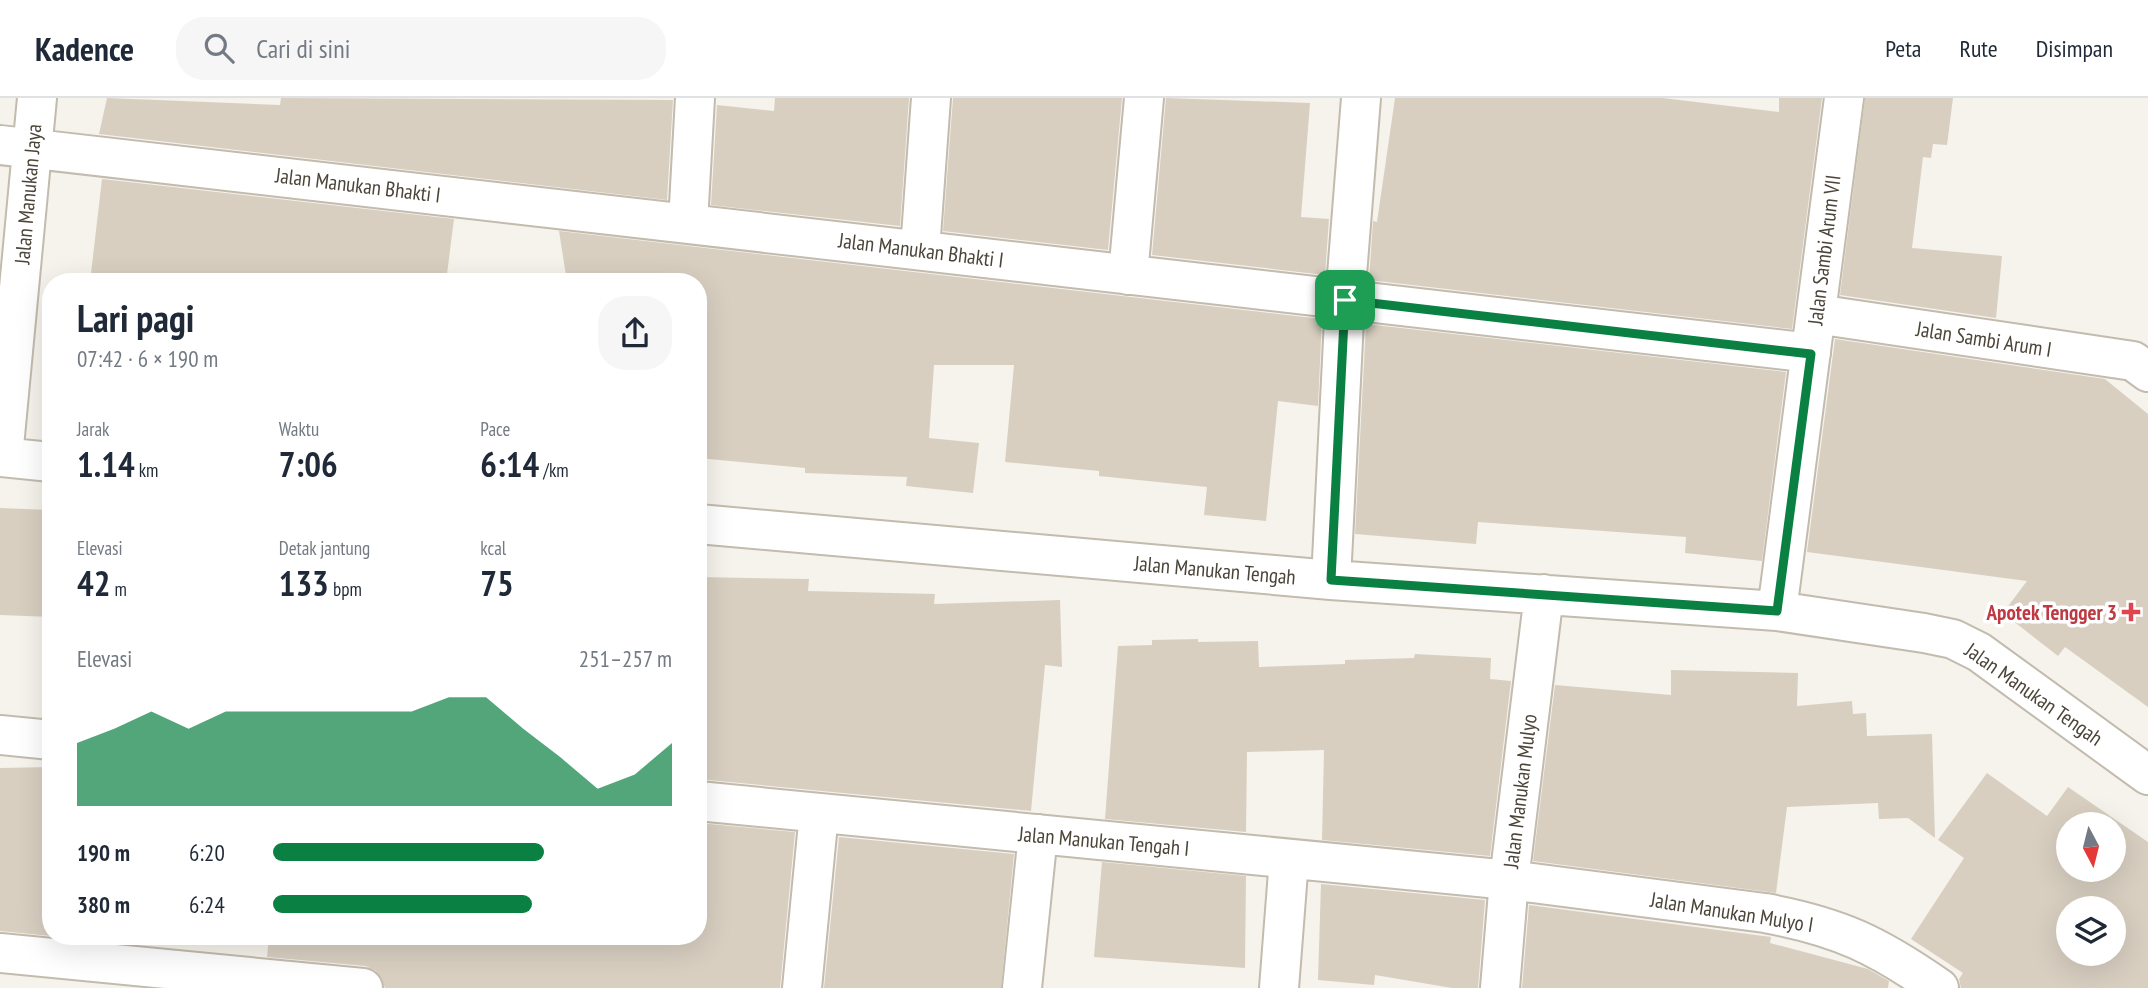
<!DOCTYPE html>
<html lang="id">
<meta charset="utf-8">
<style>
body{margin:0;font-family:"PT Sans Narrow",sans-serif;background:#f6f6f7;color:#1f2937;height:100vh;display:flex;flex-direction:column;font-size:26px;white-space:nowrap}
*{box-sizing:border-box;margin:0}
p{font-size:23px;color:#747a83}
.icon{flex:none;width:38px;height:38px;fill:none;stroke:currentColor;stroke-width:2;stroke-linecap:round;stroke-linejoin:round}
.map{position:relative;flex:1;overflow:hidden}
.drawer{position:absolute;left:42px;top:175px;width:665px;height:672px;display:flex;flex-direction:column;background:#fff;border-radius:28px;box-shadow:0 7px 28px #0002}
.drawer>*{flex:none}
.needle{width:46px;rotate:173deg}
.fabs{position:absolute;left:2056px;top:714px;display:grid;gap:14px}
.fabs a{display:grid;place-items:center;width:70px;height:70px;border-radius:50%;background:#fff;box-shadow:0 7px 28px #0002;font-size:35px}
.pin{position:absolute;display:grid;place-items:center;width:60px;height:60px;color:#fff;margin:-30px;border-radius:14px;box-shadow:0 4px 10px #0006}
.round{display:grid;place-items:center;flex:none;width:74px;height:74px;border-radius:28px;background:#f6f6f7}
.summary{display:flex;align-items:center;justify-content:space-between;height:119px;padding:0 35px}
h1{font-size:38px;font-weight:600;line-height:52px}
.metrics{display:grid;grid-template-columns:repeat(3,1fr);gap:10px;height:119px;padding:7px 35px}
.metrics div{display:grid;align-content:center}
.metrics b{font-size:35px;font-weight:600}
.metrics small{font-size:19px;font-weight:400}
.metrics p{font-size:19px}
.chart{height:196px;padding:14px 35px}
.chart p{display:flex;justify-content:space-between}
.chart svg{width:100%;height:126px;margin-top:7px;fill:#0b8043;opacity:.7}
ul{padding:0 35px;list-style:none;font-size:23px}
li{display:grid;grid-template-columns:112px 84px 1fr;align-items:center;height:52px}
li i{height:18px;border-radius:9px;background:#0b8043}
header{display:flex;align-items:center;gap:42px;box-sizing:border-box;height:98px;padding:0 35px;background:#fff;border-bottom:2px solid #e0e1e3}
header strong{font-size:33px}
nav{display:flex;gap:38px;margin-inline-start:auto;font-size:24px}
.search{width:490px;height:63px;background:#f6f6f7;display:flex;align-items:center;gap:18px;box-sizing:border-box;padding:0 24px;border-radius:28px;color:#747a83;font-size:26px}
.map>svg:first-child{display:block}
</style>
<header>
<strong>Kadence</strong>
<div class="search"><svg class="icon" aria-label="search" viewBox="0 0 24 24"><circle cx="10" cy="10" r="6"/><path d="M15 15l6 6"/></svg>Cari di sini</div>
<nav><a>Peta</a><a>Rute</a><a>Disimpan</a></nav>
</header>
<div class="map">
<svg width="2148" height="890" viewBox="0 0 2148 890">
<rect width="100%" height="100%" fill="#f6f3ec"/>
<!-- building -->
<path fill="#d8cfc1" fill-rule="evenodd" d="M107,0L280,7L281,0L673,2L667,102L99,36Z
M775,0H909L900,128L711,107L717,7L774,13Z
M953,0H1122L1108,152L943,133Z
M1166,0L1310,5L1301,119L1329,121L1325,177L1152,157Z
M1395,0H1663L1779,14V0H1822L1792,231L1369,182L1373,123L1377,124Z
M1865,0H1953L1947,47L1933,46L1931,60L1923,59L1912,150L2002,158L1996,220L1840,197Z
M102,81L454,121L446,184H412L340,175L339,184H90Z
M559,133L1322,221L1318,308L1278,303L1266,423L1204,417L1207,389L1099,378V373L1005,364L1014,267H934L929,340L979,345L973,395L906,388L907,379L805,375V370L698,360V184H567Z
M1366,226L1786,274L1762,463L1685,455L1686,439L1478,424L1476,446L1355,436Z
M1835,241L2105,281L2148,316V609L2065,549L2058,558L2003,515L2027,483L1807,454Z
M0,410L51,412V519L0,517Z
M698,479L809,481L808,493L935,496L934,506L1060,502L1062,569L1045,567L1031,713L698,681L703,568H698Z
M1198,541V544L1258,543L1259,569L1345,566V562L1414,560L1415,556L1491,560L1490,581L1511,583L1490,758L1322,742L1324,652L1247,654L1246,734L1105,721L1118,548L1152,547V542Z
M1671,572L1798,575L1797,608L1852,603L1853,616L1866,615L1867,638L1932,636L1935,740L1908,720L1879,721L1878,705L1787,709L1776,795L1533,763L1555,587L1671,597Z
M51,669V838L0,833V670Z
M1987,675L2047,718L2068,689L2148,744V890H1961L1959,881L1963,875L1911,841L1964,760L1938,742ZM2068,726H2114V772H2068ZM2068,810H2114V856H2068Z
M698,725L795,734L780,890H385L376,873L366,868L267,859L269,838H698Z
M839,739L1014,756L1001,890H824Z
M1102,764L1246,778L1245,870L1094,859Z
M1321,786L1485,802L1478,890H1452L1375,877L1374,887L1318,882Z
M1529,807L1771,839L1770,845L1868,871L1889,883L1888,890H1522Z"/>
<g fill="none" stroke-linecap="round" stroke-linejoin="round">
<defs>
<path id="minor" d="M0,47L1811,255
M688,125L695,0
M920,152L931,0
M1128,177L1144,0
M1816,216L2133,263L2148,274
M0,359L51,364
M3,359L37,0
M698,426L1331,482L1777,513L1924,535L1953,541L1979,554L2148,677
M1331,482L1345,202L1361,0
M1777,513L1844,0
M0,637L51,642
M698,703L1509,782L1765,815C1840,829 1877,847 1939,890
M0,855L363,890
M802,890L819,715
M1022,890L1038,736
M1279,890L1289,761
M1500,890L1509,782L1544,496"/>
</defs>
<!-- minor casing -->
<use href="#minor" stroke="#c2bbae" stroke-width="42"/>
<!-- minor -->
<use href="#minor" stroke="#fff" stroke-width="38"/>
</g>
<g fill="none" stroke-linecap="round" stroke-linejoin="round">
<defs>
<path id="route" d="M1345,202L1811,256L1777,513L1331,482Z"/>
</defs>
<!-- route casing -->
<use href="#route" stroke="#fff" stroke-width="14"/>
<!-- route -->
<use href="#route" stroke="#0b8043" stroke-width="9"/>
</g>
<!-- markers -->
<path fill="#e0444e" stroke="#fff" stroke-width="2.5" d="M2127.5 503.5h7v7h7v7h-7v7h-7v-7h-7v-7h7z"/>
<g text-anchor="middle" dominant-baseline="central" stroke-width="7" stroke-linejoin="round" paint-order="stroke">
<!-- street labels -->
<g font-size="21" fill="#4b4439" stroke="#fff">
<text transform="translate(358 87) rotate(7)">Jalan Manukan Bhakti I</text>
<text transform="translate(28 96) rotate(-85)">Jalan Manukan Jaya</text>
<text transform="translate(921 152) rotate(7)">Jalan Manukan Bhakti I</text>
<text transform="translate(1824 152) rotate(-83)">Jalan Sambi Arum VII</text>
<text transform="translate(1984 241) rotate(9)">Jalan Sambi Arum I</text>
<text transform="translate(1215 472) rotate(5)">Jalan Manukan Tengah</text>
<text transform="translate(2034 596) rotate(35)">Jalan Manukan Tengah</text>
<text transform="translate(1520 693) rotate(-83)">Jalan Manukan Mulyo</text>
<text transform="translate(1104 743) rotate(5)">Jalan Manukan Tengah I</text>
<text transform="translate(1732 814) rotate(9)">Jalan Manukan Mulyo I</text>
</g>
<!-- health labels -->
<g font-size="21" font-weight="bold" fill="#be3a42" stroke="#fff" text-anchor="end">
<text x="2117" y="514">Apotek Tengger 3</text>
</g>
</g>
</svg>
<div class="fabs">
<a><svg class="needle" viewBox="-14 -14 28 28"><path d="M0-13l5 13h-10z" fill="#e53935"/><path d="M0 13l5-13h-10z" fill="#747a83"/></svg></a>
<a><svg class="icon" aria-label="layers" viewBox="0 0 24 24"><path d="M12 4l9 5-9 5-9-5zM3 14l9 5 9-5"/></svg></a>
</div>
<div class="pin" style="left:1345px;top:202px;background:#1e9e55"><svg class="icon" aria-label="arrive" viewBox="0 0 24 24"><path d="M6 21V4h12l-3 4 3 4H6"/></svg></div>
<section class="drawer">
<div class="summary"><div><h1>Lari pagi</h1><p>07:42 · 6 × 190 m</p></div><a class="round"><svg class="icon" aria-label="share" viewBox="0 0 24 24"><path d="M12 15V3M7 8l5-5 5 5M5 13v7h14v-7"/></svg></a></div>
<div class="metrics">
<div><p>Jarak</p><b>1.14<small> km</small></b></div>
<div><p>Waktu</p><b>7:06</b></div>
<div><p>Pace</p><b>6:14<small> /km</small></b></div>
</div>
<div class="metrics">
<div><p>Elevasi</p><b>42<small> m</small></b></div>
<div><p>Detak jantung</p><b>133<small> bpm</small></b></div>
<div><p>kcal</p><b>75</b></div>
</div>
<div class="chart"><p><span>Elevasi</span>251–257 m</p>
<svg viewBox="0 0 160 44" preserveAspectRatio="none"><path d="M0 44V22L10 17L20 11L30 17L40 11L50 11L60 11L70 11L80 11L90 11L100 6L110 6L120 17L130 27L140 38L150 33L160 22V44z"/></svg>
</div>
<ul>
<li><b>190 m</b>6:20<i style="width:68%"></i></li>
<li><b>380 m</b>6:24<i style="width:65%"></i></li>
</ul>
</section>
</div>
